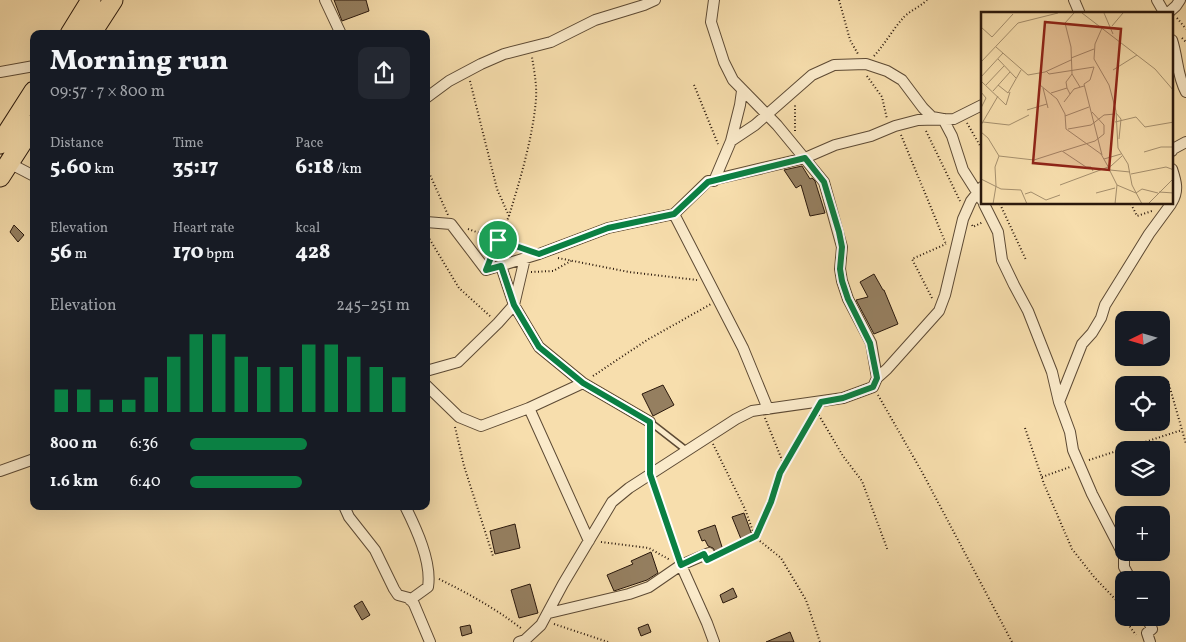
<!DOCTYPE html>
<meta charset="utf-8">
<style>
body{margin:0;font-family:Vollkorn,serif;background:#242831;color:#f1f3f6;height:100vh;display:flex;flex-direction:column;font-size:19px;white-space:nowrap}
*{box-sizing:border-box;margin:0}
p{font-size:16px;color:#9ea1a6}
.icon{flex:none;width:28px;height:28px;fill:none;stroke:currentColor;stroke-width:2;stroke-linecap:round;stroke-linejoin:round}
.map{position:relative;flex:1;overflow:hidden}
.details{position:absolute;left:30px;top:30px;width:400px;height:480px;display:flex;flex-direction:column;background:#171b24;border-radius:10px;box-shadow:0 5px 20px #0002}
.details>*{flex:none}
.needle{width:32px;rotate:265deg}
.controls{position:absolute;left:1115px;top:311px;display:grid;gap:10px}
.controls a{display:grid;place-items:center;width:55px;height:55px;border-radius:10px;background:#171b24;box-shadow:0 5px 20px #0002;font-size:25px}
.pin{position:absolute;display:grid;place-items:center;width:42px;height:42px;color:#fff;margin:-21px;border:2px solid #fff;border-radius:50%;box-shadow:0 1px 5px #0007}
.round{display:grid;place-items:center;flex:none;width:52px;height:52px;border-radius:10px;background:#242831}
.overview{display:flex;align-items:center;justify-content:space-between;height:85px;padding:0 20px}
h1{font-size:28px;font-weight:800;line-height:38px}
.figures{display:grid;grid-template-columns:repeat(3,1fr);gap:8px;height:85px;padding:5px 20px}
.figures div{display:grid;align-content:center}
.figures b{font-size:21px;font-weight:800}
.figures small{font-size:14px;font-weight:400}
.figures p{font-size:14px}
.chart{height:140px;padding:10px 20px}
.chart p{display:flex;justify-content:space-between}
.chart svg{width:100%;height:90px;margin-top:5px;stroke:#0b8043;stroke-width:6}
ul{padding:0 20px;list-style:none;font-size:16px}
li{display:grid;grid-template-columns:80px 60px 1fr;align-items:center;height:38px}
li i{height:12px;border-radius:6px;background:#0b8043}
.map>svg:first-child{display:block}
</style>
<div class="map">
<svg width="1186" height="642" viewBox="0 0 1186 642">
<rect width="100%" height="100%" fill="#f7dead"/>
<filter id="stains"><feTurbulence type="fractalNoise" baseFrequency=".004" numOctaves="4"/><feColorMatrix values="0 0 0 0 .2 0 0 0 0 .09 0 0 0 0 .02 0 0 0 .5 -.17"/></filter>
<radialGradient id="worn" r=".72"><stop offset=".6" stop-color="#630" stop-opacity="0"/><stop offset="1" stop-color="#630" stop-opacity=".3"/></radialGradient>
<!-- building -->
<path fill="#957f60" stroke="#2a180c" d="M334,0H366L369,11L342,21Z
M802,166L810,179L812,178L815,181L825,213L810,216L801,185L796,188L784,170Z
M14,225L24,235L18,242L10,232Z
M874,274L883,290H884L898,324L874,334L856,300L868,297L860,282Z
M663,385L674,405L653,416L642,394Z
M744,513L752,535L741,539L732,517Z
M515,524L520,548L495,554L490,531Z
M715,525L723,550L716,553L713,548L708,546L705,540L702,541L698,531Z
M651,552L658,573L647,580L614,591L607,575L633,564L631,561Z
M530,584L538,613L519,618L511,590Z
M733,588L737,597L723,603L720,595Z
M362,601L370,615L362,620L354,606Z
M648,624L651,632L641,636L638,628Z
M470,625L472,633L462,636L460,627Z
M790,632L794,642H766Z"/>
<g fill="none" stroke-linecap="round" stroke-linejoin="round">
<defs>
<path id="lane" d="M650,473V422L686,450"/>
<path id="street" d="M325,0L341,34
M714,0L711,22L724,62L733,80L777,125L824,182L842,247L840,269L842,281L848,299L871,343L877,378
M1074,0L1080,14
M1157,0L1165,14
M1167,14L1176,6L1180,0
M1172,40C1178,58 1177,76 1186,92
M0,72L34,66
M426,98L449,81L481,64L504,54L551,42L595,20L644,5L655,0
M731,141L740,105L742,91
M1172,151L1173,149L1186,142
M9,163L34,176
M1172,169C1176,181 1179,191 1172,202
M714,181L731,141L755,125L812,75L834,65L866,64L887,71L902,80L923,108L932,117L943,119L952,136L963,170L982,200
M984,204L998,232L1002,260L1014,285L1028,311L1052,372L1059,402
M674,214L743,348L768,409
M426,222L451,224L486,270L539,254L608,228L674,214L708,181L805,158L835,145L871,136L895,126L918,120L954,119L982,105
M501,266L514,305L539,347L583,383L650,422
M426,371L458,362L498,323L514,305L525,258
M583,383L529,408L589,541
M426,385L459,417L481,426L529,408
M0,471L34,459
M344,506L349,517L375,550L394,589L398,595L409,598L414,604L430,642
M405,506C416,528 432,562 428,587L410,600
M681,565L707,623L714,642
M1131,580L1124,567V556L1092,494L1073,450L1070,432L1059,402L1082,344L1092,333L1101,318L1105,305L1149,234L1171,204
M549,613L629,594L649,587L681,565L709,553
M1147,618L1152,629L1147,633L1150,642
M519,642L525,640L541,625L563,584L612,502L629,488L736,419L752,411L843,398L873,387L877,378L887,369L939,311L945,295L963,219L971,201L982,187"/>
<path id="highway" d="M70,34L91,0
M91,34L113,0
M0,144L34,91
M0,177L34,124"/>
</defs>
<!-- lane casing -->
<use href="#lane" stroke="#5d4a34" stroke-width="8"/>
<!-- street casing -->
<use href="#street" stroke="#5d4a34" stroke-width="12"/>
<!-- highway casing -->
<use href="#highway" stroke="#2a180c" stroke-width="21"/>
<!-- path -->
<path stroke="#2a180c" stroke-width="2" stroke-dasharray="1 2.5" stroke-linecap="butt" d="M839,0L850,40L858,54
M1177,18L1186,29
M1182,38L1186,42
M874,56C885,44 893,29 904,17C911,10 920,7 927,0
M867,76L882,97L887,119
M470,81L497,189L509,216L491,257
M694,85L718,144
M967,123L982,149
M795,131V103
M926,131L960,201
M901,135L946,244
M426,166L448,215
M1000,204L1026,260
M1131,204L1137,216L1152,211
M509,216C520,180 533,137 536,99C537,85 534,70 532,57
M972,225L973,227L983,222
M468,229L522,248
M426,233L459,288L491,317
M558,258L629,272L697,280
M531,272L553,271L571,261
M932,298L912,259L946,244
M593,376L647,340L711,304
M1168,381L1186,444
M878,395L922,472L1012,642
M817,412L843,456L862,481L888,551
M765,418L784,465
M455,427L464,466L493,556
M1025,428L1044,484L1072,549L1094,577L1118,602L1125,620L1136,635
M713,444L745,509L755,537L781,558L806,600L820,642
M1089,460L1182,430
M1042,477L1070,467
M654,484L677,556
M601,542L649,548L670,560
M719,554L756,535L771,502L780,473L815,413
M439,579C469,594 495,608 522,629
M554,624L608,642"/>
<!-- lane -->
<use href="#lane" stroke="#faeaca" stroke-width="5"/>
<!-- street -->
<use href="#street" stroke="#faeaca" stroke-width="10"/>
<!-- highway -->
<use href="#highway" stroke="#f7dead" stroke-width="19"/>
</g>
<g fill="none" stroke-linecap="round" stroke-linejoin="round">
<defs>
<path id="route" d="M805,158L824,182L839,232L842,247L840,269L842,281L848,299L870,343L877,378L873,387L843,398L821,402L780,473L771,502L756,536L707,560L704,554L681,565L650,474V422L583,383L539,347L514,305L501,266L486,270L498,240L539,254L608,228L674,214L708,182Z"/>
</defs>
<!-- route casing -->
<use href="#route" stroke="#fff" stroke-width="10"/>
<!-- route -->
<use href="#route" stroke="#0b8043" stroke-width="6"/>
</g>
<!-- overview -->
<g transform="translate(981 12)">
<rect width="192" height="192" fill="#f7dead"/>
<path fill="none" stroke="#a58f6d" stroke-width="1" d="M101,1L174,57L193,79M123,1L132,22M131,14L142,1M0,15L11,25L32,2M121,16L114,32L113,47L128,73L135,99L137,136L147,152L151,173L161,192M15,35L47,63L64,60L90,48M90,46L113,37M17,47L35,66M0,50L37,11L77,1M113,55L109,68L103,72L121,143M132,58L156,43M65,59L68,62L113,55M59,61V73L76,87L84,102L85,117L120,142L129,158L149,160M91,62L99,75M0,65L22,41M0,69L25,93L29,80M5,73L23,54M17,73L27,81L40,58M62,76L67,96M86,76L85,70L91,62L90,35L84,11L93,1M12,79L29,60M0,80L5,86L0,96M70,81L86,76L89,82M83,90L93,77L103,74M46,98L66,92M135,101L140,107L138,127M84,104L108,95M2,110L28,113L48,103M134,110L155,105L164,115L193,110M0,113L17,84M87,117L110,113L123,103L134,102M0,120L7,126L18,144L14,155L15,174L12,192M82,139L114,129L123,122V113L111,100M163,140L180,135H193M18,144L53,148L81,139L105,155H110L112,159M123,147L140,142M129,159L136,173L134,192M150,162L185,155L193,158M0,167L20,177L40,178L46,192M79,173L130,154L141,144M136,173L155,181L161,177L177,181M178,180L193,181M115,181L134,176M44,182L50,180L65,188L79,183M167,192L193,166"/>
<path fill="#8f2418" fill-opacity="0.15" stroke="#8f2418" stroke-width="2.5" d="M64,10L140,17L128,158L52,151Z"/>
<rect width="192" height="192" fill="none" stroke="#2a180c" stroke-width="2.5"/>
</g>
<rect width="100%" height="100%" filter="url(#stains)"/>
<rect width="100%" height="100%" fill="url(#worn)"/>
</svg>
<div class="controls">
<a><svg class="needle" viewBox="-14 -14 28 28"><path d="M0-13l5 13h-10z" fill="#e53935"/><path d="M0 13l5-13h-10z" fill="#9ea1a6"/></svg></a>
<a><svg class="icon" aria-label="locate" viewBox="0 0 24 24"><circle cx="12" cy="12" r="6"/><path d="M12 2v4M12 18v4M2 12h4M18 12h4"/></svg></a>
<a><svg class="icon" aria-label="layers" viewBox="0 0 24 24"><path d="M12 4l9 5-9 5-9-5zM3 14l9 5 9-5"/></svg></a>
<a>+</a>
<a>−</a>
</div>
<div class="pin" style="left:498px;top:240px;background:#1e9e55"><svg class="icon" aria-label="arrive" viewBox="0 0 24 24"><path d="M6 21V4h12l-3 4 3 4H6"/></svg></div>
<section class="details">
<div class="overview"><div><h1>Morning run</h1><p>09:57 · 7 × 800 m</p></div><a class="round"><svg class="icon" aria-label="share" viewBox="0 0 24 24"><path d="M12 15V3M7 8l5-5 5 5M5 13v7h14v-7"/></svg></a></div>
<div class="figures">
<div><p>Distance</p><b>5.60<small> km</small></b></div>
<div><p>Time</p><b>35:17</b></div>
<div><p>Pace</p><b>6:18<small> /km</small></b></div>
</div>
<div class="figures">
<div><p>Elevation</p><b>56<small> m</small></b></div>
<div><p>Heart rate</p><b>170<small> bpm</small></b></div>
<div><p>kcal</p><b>428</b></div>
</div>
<div class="chart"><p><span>Elevation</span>245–251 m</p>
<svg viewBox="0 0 160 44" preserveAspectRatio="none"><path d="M5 44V33M15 44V33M25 44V38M35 44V38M45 44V27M55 44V17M65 44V6M75 44V6M85 44V17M95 44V22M105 44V22M115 44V11M125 44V11M135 44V17M145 44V22M155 44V27"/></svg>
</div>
<ul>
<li><b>800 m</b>6:36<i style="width:53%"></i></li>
<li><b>1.6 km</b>6:40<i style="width:51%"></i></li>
</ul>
</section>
</div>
